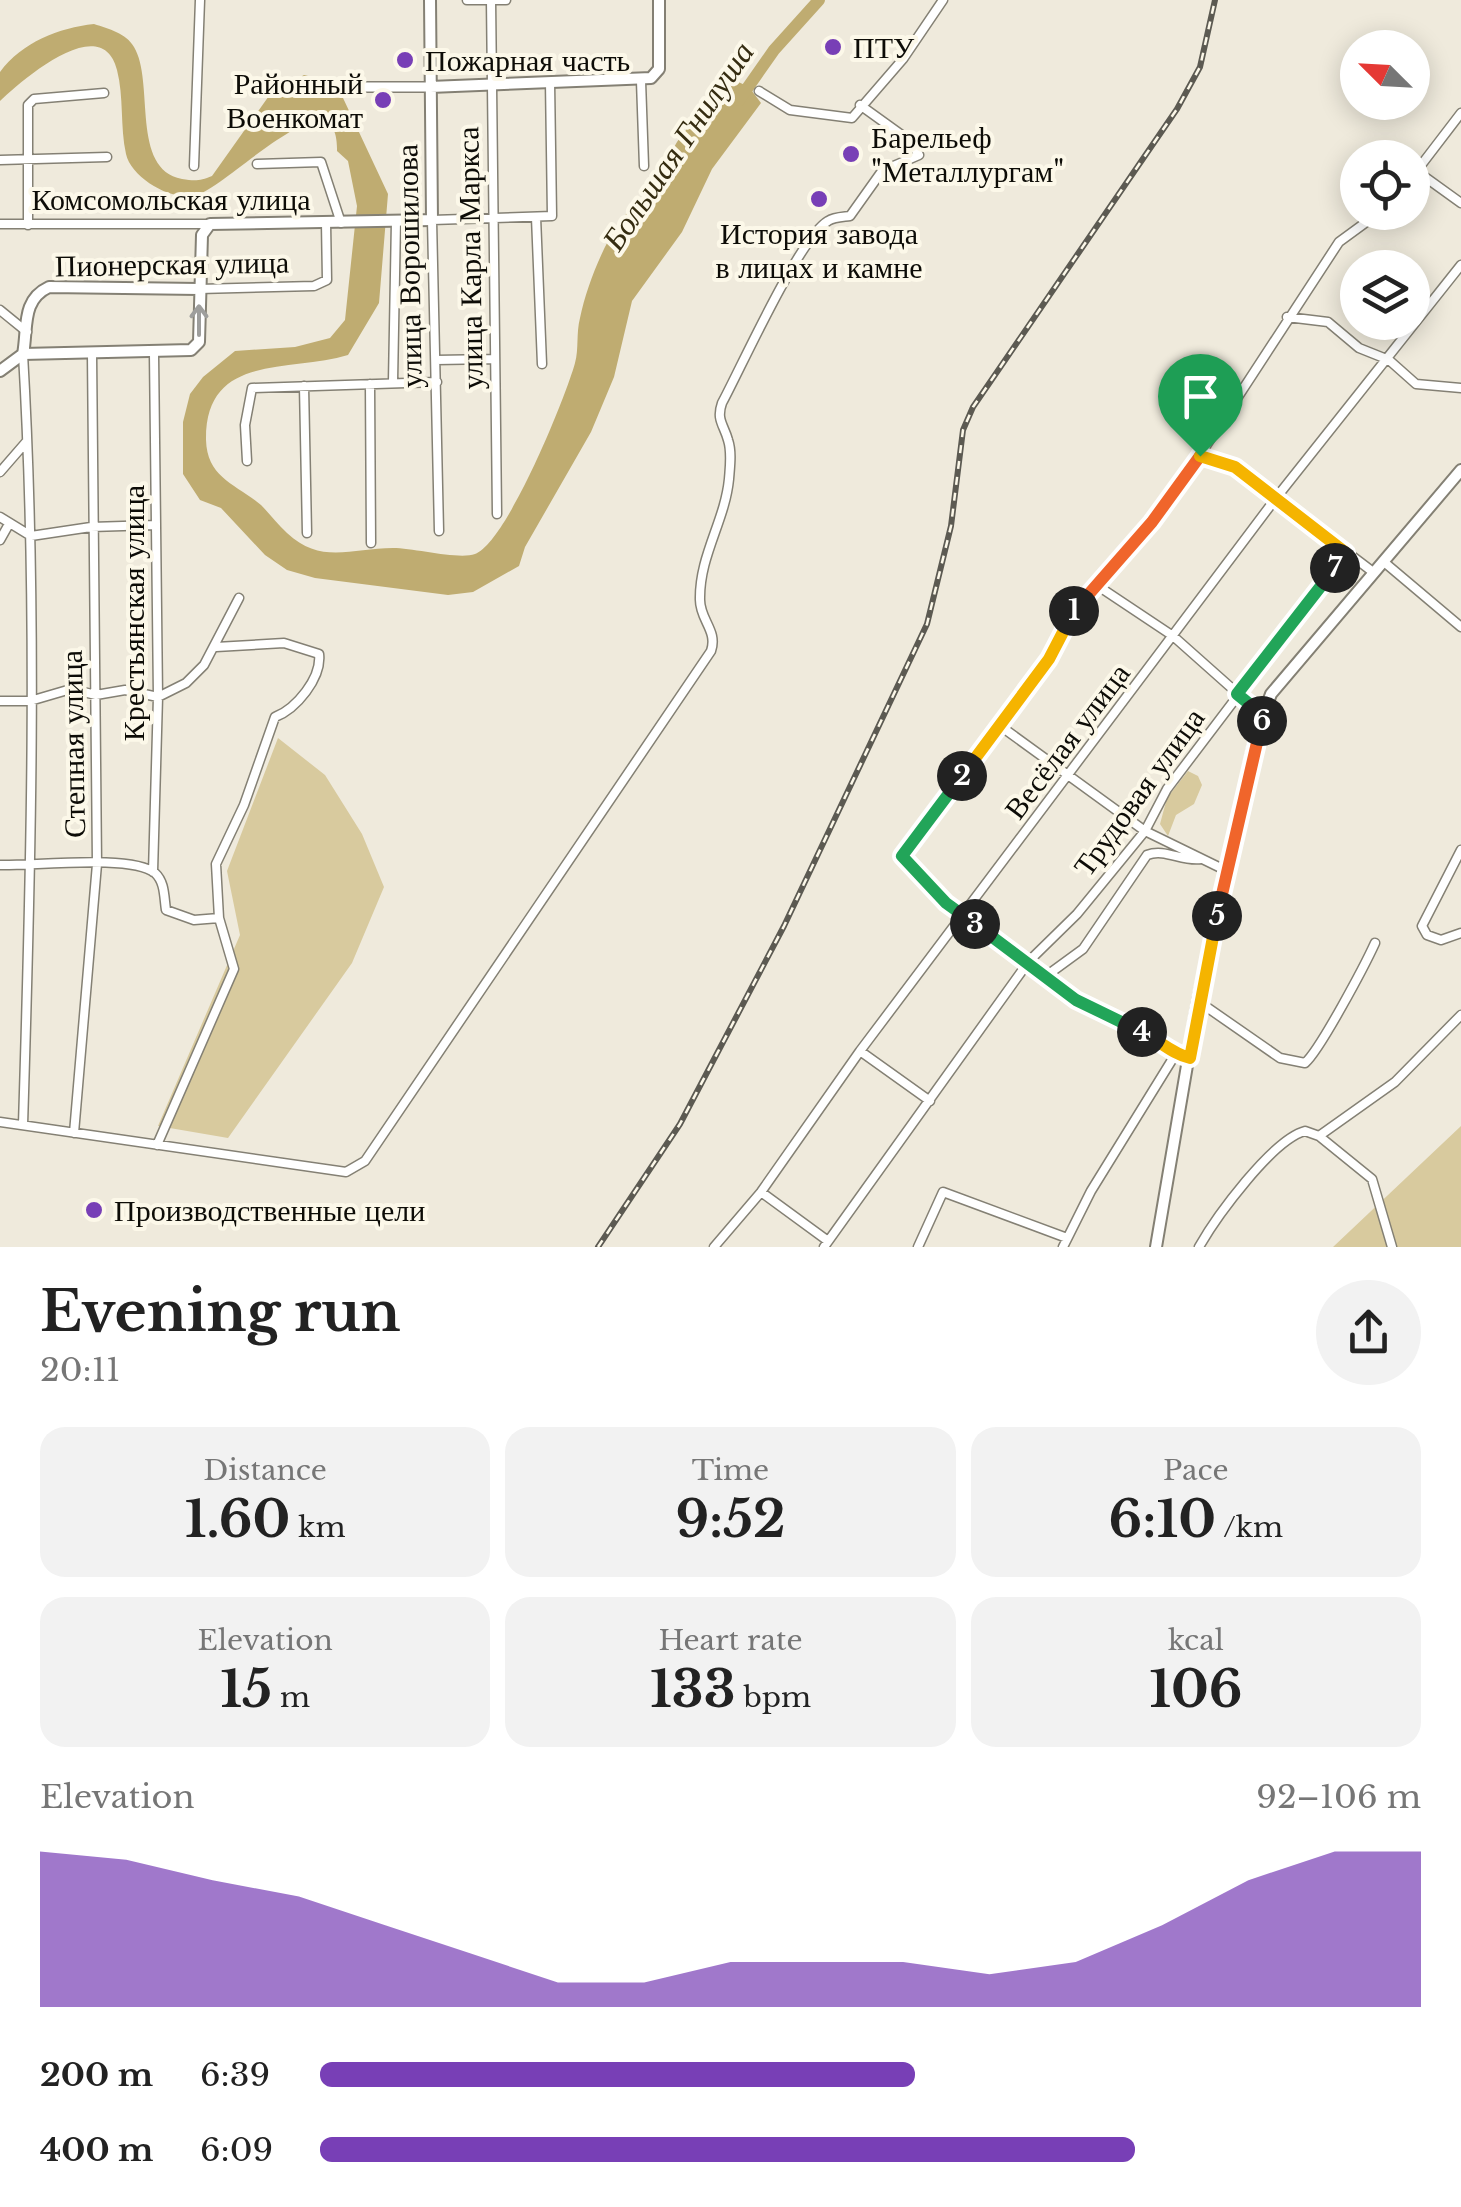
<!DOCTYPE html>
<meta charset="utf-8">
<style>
body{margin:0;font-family:"Libre Baskerville",serif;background:#f2f2f2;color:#222;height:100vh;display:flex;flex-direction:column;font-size:38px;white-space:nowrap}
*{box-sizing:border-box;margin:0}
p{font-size:32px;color:#767676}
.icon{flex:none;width:55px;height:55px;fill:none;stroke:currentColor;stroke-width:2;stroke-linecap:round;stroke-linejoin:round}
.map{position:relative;height:1247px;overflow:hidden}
.sheet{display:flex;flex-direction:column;background:#fff;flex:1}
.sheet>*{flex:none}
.needle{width:65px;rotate:294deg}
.fabs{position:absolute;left:1340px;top:30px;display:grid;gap:20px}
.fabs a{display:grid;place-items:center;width:90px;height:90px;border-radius:50%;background:#fff;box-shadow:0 5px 25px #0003;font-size:50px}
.pin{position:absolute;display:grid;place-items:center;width:85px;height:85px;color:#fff;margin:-102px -42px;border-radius:50% 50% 50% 0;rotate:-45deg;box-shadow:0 0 10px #0007}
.pin .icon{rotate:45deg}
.km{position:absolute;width:50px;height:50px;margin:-25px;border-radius:50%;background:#222;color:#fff;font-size:28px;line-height:50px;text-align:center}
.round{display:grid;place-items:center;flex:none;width:105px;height:105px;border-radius:52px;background:#f2f2f2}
.headline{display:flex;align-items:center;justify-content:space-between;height:170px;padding:0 40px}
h1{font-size:55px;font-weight:700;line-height:75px}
.stats{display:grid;grid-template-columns:repeat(3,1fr);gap:15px;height:170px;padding:10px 40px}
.stats div{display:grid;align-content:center;border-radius:25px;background:#f2f2f2;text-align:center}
.stats b{font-size:50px;font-weight:700}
.stats small{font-size:28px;font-weight:400}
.stats p{font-size:28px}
.chart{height:280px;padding:20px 40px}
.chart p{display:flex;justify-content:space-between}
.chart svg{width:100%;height:180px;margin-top:10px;fill:#783fb6;opacity:.7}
ul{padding:0 40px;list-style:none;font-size:32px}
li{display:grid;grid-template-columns:160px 120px 1fr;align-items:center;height:75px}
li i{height:25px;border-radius:12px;background:#783fb6}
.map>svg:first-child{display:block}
</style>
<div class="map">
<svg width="1461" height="1247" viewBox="0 0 1461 1247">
<rect width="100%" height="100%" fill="#efeadc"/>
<!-- green -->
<path fill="#d8ca9e" d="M278,738L325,775L362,834L384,887L352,963L228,1138L158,1126L240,935L227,871Z
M1188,771L1198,776L1202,785L1194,804L1176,815L1168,836L1160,824L1167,798Z
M1461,1126V1247H1333Z"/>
<!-- water -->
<path fill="#bfac71" d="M94,24C109,29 126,33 134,47C155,82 130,169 182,179C195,181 200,181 212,176L271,93L304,75L336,83L388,194L379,303L348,355C290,373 205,352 206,440C207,478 236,484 261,505C270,514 277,524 287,533C321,565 352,548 393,548C414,548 459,560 475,554C507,542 565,399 575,363C579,349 576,333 580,318C586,289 600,253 616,227C627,210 645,198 656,182C665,170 669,155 677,142C693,120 712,99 730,78L749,87L761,103L712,169L682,232L632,301L614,377L591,432L525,547L519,566L473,592L448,595L315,578L287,570L265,555L221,508L200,500L183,474V422L190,394L203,377L235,351L295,347L330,338L345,320L357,206L348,161L337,151C339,65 224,192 193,196C169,200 131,177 126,154C120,127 124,97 117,70C102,9 20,82 0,101V72C22,42 59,28 94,24Z"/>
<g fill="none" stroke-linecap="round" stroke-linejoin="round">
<!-- river -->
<path stroke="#bfac71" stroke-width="12" d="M739,100L774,50L819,0"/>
<defs>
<path id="minor" d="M467,0H506
M491,0L497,514
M641,81L644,166
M759,91L790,110L852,118L903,59L943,0
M0,160L107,157
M257,164L321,162L341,223
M194,166L200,0
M1418,172L1461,203
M1412,177L1461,113
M536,217L542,364
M0,224H210
M28,225V105L34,99L104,93
M199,289L314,286L327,280L326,223
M0,310L27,332
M1287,317L1328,322L1359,348L1389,360L1416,384L1461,388
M23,354C38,611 31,869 23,1125
M436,360L494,359
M393,382L396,221
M370,384L371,543
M304,386L307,533
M1200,455L1235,467L1373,572
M247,461L245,425L252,388L437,382
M0,472L27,441
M0,517L31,536L91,527L155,525
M439,531L432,220L552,216L550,82
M0,540L9,524
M1384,562L1461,627
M1095,584L1173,636L1263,716
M0,701H30L71,689L96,695L125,690L158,697L186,683L204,665L239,598
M999,725L1145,831L1229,872
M1461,850L1422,926L1427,935L1441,940L1461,933
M0,865C33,866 132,854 155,873C165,882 164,897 166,910L194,920L219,918
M153,872L158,697L154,354
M1046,976L1083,949L1147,855C1165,848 1182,862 1201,859
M1198,1001L1280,1058L1305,1063C1320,1050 1365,965 1375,943
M860,1051L930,1101
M1190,1058L1175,1055L1162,1041L1067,994L946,903L902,856L1049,659L1079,602L1152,522L1200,455L1339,242L1380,212
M0,1122L346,1172L365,1161L711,651C718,631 700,620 700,600C699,556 725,521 729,479C730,466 732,452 728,440C724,425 716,420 722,403C741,368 799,238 828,221C834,217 843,217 850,216L882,171L919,155L910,141L860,105
M74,1133L97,864L92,354
M1319,1136L1372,1179L1392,1247
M157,1145L234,969L219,918L216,864L244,805L275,717C296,709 322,678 319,654L284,643L216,647
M761,1192L828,1241
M714,1247L761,1192L860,1051L1276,498L1461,265
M824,1247L1029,961L1077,914L1145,831L1167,789L1346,553
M918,1247L943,1192L1067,1238
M1063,1247L1091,1191L1175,1055
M1199,1247C1216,1217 1272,1140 1305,1131L1319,1136L1395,1082L1461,1015"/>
<path id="tertiary" d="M360,87H430"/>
<path id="secondary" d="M430,87L651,78L659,69V0
M23,354L191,350L199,342L202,235L210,224L432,220L430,0
M23,354C28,328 21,300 49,287L199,289
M0,371L23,354
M1156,1247L1198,1001L1256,735L1271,694L1461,470"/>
</defs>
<!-- minor casing -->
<use href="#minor" stroke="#848074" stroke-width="11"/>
<!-- tertiary casing -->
<use href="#tertiary" stroke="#848074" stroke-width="12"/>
<!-- secondary casing -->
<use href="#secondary" stroke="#848074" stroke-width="14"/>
<!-- minor -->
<use href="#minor" stroke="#fff" stroke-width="8"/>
<!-- tertiary -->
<use href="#tertiary" stroke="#fff" stroke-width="9"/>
<!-- secondary -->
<use href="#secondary" stroke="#fff" stroke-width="10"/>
<defs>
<path id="rail" d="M598,1247L680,1124L784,926L927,624L951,526L963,430L973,407L1177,109L1200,67L1215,0"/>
</defs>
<!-- rail casing -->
<use href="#rail" stroke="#5c5a52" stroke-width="6"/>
<!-- rail -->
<use href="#rail" stroke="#fcf8e9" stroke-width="2.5" stroke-dasharray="8" stroke-linecap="butt"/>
</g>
<!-- one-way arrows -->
<defs><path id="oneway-shaft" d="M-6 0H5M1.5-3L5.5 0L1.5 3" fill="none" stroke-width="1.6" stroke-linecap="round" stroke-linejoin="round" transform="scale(2.5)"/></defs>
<use stroke="#9e9e9c" href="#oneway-shaft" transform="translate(199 320) rotate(-90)"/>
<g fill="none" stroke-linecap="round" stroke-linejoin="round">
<defs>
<path id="split-1" d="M1074,611L1152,522L1200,456"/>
<path id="split-2" d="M962,776L1049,659L1074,611"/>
<path id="split-3" d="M962,776L902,856L946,903L975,924"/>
<path id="split-4" d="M975,924L1076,1000L1142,1032"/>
<path id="split-5" d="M1142,1032C1159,1040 1172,1054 1190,1058L1217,916"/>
<path id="split-6" d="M1217,916L1262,721"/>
<path id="split-7" d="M1262,721L1264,716L1237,694L1335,568"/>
<path id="split-8" d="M1200,456L1235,467L1346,553L1335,568"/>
</defs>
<!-- split-1 casing -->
<use href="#split-1" stroke="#fff" stroke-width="20"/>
<!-- split-2 casing -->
<use href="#split-2" stroke="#fff" stroke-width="20"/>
<!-- split-3 casing -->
<use href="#split-3" stroke="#fff" stroke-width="20"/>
<!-- split-4 casing -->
<use href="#split-4" stroke="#fff" stroke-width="20"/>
<!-- split-5 casing -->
<use href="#split-5" stroke="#fff" stroke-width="20"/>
<!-- split-6 casing -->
<use href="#split-6" stroke="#fff" stroke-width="20"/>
<!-- split-7 casing -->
<use href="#split-7" stroke="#fff" stroke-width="20"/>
<!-- split-8 casing -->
<use href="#split-8" stroke="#fff" stroke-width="20"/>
<!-- split-1 -->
<use href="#split-1" stroke="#f0652b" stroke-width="12"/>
<!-- split-2 -->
<use href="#split-2" stroke="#f5b400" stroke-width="12"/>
<!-- split-3 -->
<use href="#split-3" stroke="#22a559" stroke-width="12"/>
<!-- split-4 -->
<use href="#split-4" stroke="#22a559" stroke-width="12"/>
<!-- split-5 -->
<use href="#split-5" stroke="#f5b400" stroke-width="12"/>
<!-- split-6 -->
<use href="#split-6" stroke="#f0652b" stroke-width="12"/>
<!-- split-7 -->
<use href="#split-7" stroke="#22a559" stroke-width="12"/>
<!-- split-8 -->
<use href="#split-8" stroke="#f5b400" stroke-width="12"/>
</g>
<!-- markers -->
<g fill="#783fb6" stroke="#fcf8e9" stroke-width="4">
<circle cx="833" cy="47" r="10"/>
<circle cx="405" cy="60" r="10"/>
<circle cx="383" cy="100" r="10"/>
<circle cx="851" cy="154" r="10"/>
<circle cx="819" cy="199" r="10"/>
<circle cx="94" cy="1210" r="10"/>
</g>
<g text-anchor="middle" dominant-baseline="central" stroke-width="8" stroke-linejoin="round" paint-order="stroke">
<!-- poi labels -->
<g font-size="30" fill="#0d0c07" stroke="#fcf8e9" text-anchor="start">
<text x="853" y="47">ПТУ</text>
<text x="425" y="60">Пожарная часть</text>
<text x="363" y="83" text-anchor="end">Районный<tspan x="363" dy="34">Военкомат</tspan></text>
<text x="871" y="137">Барельеф<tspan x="871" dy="34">"Металлургам"</tspan></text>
<text x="819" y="233" text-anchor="middle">История завода<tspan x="819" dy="34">в лицах и камне</tspan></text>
<text x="114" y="1210">Производственные цели</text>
</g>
<!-- street labels -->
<g font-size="30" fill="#0d0c07" stroke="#fcf8e9">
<text x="171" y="199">Комсомольская улица</text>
<text transform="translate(470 258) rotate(-91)">улица Карла Маркса</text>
<text transform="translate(172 264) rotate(-1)">Пионерская улица</text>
<text transform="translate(409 266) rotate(-91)">улица Ворошилова</text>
<text transform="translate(133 613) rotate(-90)">Крестьянская улица</text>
<text transform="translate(1067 741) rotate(-53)">Весёлая улица</text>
<text transform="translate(73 744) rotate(-91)">Степная улица</text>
<text transform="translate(1139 792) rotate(-54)">Трудовая улица</text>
</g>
<!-- water labels -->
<g font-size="32" font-style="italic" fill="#352c11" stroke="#fcf8e9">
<text transform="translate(678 146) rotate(-56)">Большая Гнилуша</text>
</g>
</g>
</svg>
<div class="fabs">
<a><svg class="needle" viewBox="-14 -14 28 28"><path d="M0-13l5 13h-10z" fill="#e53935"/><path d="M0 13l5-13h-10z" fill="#767676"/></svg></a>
<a><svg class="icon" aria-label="locate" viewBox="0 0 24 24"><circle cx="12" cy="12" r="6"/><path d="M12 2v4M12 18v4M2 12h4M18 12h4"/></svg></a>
<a><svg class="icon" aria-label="layers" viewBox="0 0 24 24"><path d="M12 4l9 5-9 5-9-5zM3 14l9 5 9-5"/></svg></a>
</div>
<div class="pin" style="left:1200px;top:456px;background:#1e9e55"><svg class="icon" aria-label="arrive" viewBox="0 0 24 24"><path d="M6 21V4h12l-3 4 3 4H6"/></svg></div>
<b class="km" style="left:1074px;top:611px">1</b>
<b class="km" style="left:962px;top:776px">2</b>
<b class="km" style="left:975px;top:924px">3</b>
<b class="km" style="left:1142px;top:1032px">4</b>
<b class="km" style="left:1217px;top:916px">5</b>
<b class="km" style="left:1262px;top:721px">6</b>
<b class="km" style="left:1335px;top:568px">7</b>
</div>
<section class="sheet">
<div class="headline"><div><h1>Evening run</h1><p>20:11</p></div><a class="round"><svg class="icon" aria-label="share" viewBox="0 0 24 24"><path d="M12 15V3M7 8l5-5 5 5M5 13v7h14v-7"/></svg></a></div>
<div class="stats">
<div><p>Distance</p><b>1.60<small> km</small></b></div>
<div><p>Time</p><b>9:52</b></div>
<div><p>Pace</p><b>6:10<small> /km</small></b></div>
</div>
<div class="stats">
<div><p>Elevation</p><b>15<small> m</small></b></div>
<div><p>Heart rate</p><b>133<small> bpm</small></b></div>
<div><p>kcal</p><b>106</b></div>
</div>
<div class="chart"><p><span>Elevation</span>92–106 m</p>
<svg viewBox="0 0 160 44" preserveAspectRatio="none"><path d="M0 44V6L10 8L20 13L30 17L40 24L50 31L60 38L70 38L80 33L90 33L100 33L110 36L120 33L130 24L140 13L150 6L160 6V44z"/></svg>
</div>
<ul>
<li><b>200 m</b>6:39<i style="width:54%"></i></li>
<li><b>400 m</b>6:09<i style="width:74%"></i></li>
</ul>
</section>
